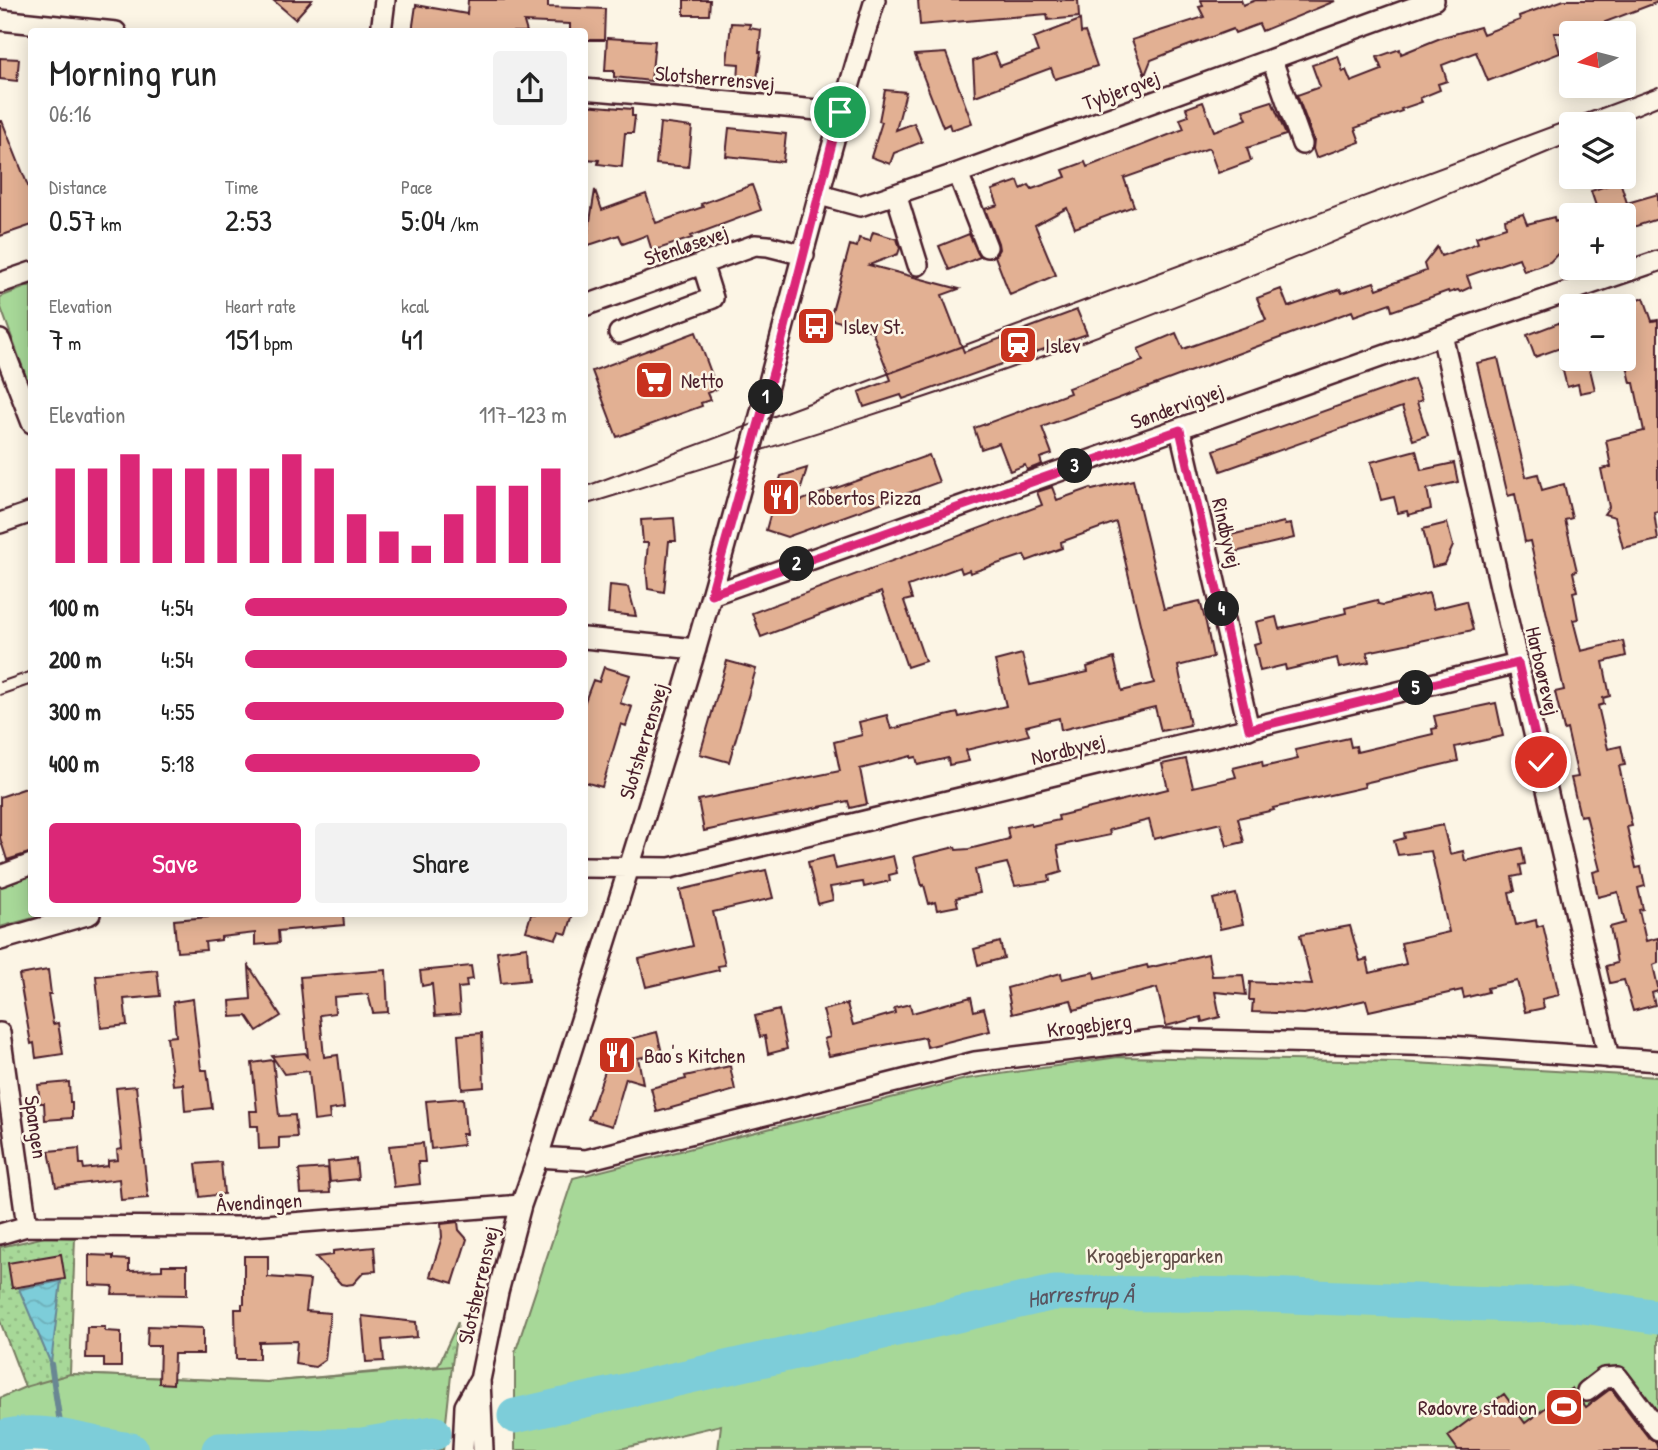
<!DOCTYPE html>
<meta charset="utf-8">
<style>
body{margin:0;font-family:"Patrick Hand",sans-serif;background:#f2f2f2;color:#222;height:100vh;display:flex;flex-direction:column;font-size:26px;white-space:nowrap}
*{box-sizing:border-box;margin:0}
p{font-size:23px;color:#767676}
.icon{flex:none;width:38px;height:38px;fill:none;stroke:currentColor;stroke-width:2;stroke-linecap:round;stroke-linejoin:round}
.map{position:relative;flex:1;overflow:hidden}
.drawer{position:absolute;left:28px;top:28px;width:560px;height:889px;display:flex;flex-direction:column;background:#fff;border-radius:7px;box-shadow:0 4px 18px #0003}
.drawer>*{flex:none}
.needle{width:46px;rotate:263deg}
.tools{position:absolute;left:1559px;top:21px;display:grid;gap:14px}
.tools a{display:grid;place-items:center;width:77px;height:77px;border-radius:7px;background:#fff;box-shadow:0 4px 18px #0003;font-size:35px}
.pin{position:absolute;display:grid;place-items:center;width:60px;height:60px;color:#fff;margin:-30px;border:4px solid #fff;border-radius:50%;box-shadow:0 2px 7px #0007}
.km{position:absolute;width:35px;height:35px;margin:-18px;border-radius:50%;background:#222;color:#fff;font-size:19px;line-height:35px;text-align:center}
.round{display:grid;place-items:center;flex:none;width:74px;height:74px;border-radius:7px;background:#f2f2f2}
.head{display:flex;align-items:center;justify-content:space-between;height:119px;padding:0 21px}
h1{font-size:38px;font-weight:600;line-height:52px}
.metrics{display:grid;grid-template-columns:repeat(3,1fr);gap:10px;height:119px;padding:7px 21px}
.metrics div{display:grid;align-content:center}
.metrics b{font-size:30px;font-weight:600}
.metrics small{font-size:19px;font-weight:400}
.metrics p{font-size:19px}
.chart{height:196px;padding:14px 21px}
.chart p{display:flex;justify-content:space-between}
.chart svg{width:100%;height:126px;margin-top:7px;stroke:#db2777;stroke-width:6}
.action{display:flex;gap:14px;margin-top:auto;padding:14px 21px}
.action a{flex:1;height:80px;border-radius:7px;background:#db2777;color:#fff;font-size:28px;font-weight:600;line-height:80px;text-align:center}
.action a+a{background:#f2f2f2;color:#222}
ul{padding:0 21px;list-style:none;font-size:23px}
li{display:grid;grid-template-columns:112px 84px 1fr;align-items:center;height:52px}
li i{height:18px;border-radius:9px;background:#db2777}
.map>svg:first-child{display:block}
</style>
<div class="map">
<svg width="1658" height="1450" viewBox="0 0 1658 1450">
<defs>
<pattern id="grass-dots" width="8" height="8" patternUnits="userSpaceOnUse" patternTransform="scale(1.75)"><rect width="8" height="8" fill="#a7d898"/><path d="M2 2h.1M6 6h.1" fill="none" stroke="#91b983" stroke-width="1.8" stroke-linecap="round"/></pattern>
<pattern id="water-waves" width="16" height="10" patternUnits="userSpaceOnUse" patternTransform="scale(1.75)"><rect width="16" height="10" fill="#7dcdd9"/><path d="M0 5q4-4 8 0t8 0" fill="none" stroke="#6eb0ba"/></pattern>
</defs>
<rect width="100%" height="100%" fill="#fcf5e5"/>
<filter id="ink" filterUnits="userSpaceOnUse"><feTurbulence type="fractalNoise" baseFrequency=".0143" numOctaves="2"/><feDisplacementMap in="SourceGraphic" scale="14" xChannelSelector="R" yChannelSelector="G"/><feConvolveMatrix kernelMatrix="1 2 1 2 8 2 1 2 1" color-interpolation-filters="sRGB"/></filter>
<g filter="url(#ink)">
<!-- grass -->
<path fill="url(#grass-dots)" stroke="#787c62" stroke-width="2" d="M45,1237L75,1238L70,1374L267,1382L438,1366L458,1322L447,1399L443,1450H23L25,1387L0,1321V1247Z"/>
<!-- park -->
<path fill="#a7d898" stroke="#787c62" stroke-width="2" d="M31,285V390L0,305V297Z
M31,873L32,914H48L0,927V884Z
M1118,1057L1397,1062L1658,1077V1450H718L721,1425L616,1450H515V1353L573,1178L966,1079Z
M452,1366L443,1450H0V1398L25,1387L70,1374L267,1382Z"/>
<!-- water -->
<path fill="url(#water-waves)" stroke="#698793" stroke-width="2" d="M61,1281L51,1363V1364L19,1289Z"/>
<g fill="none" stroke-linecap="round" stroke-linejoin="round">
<!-- stream -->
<path stroke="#698793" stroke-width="6" d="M51,1364L62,1436"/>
<!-- river -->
<g stroke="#7dcdd9" stroke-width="35">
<path id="s1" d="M515,1416L1054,1293L1266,1295L1515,1305L1570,1304L1658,1317"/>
<path d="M0,1438C44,1425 87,1445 131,1450"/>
<path d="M219,1450L362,1445L434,1433"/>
</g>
</g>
<!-- building -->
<path fill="#e2b093" stroke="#4a1f2b" stroke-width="2" d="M273,0H312L295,19Z
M468,0H548V7L605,9L604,40H584V32H570V24L524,22L527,32H412L416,5L467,14Z
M684,0H710L709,15H684Z
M918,0H1078L1079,17L1048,20L1047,14L920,25Z
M1201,0H1241L1243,5L1256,0L1335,1L1262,31L1259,24L1235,33L1233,29L1174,51L1151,60L1145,75L1132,40L1204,17L1199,7L1203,6Z
M1564,0H1658V2L1605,22L1607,29L1595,33H1554L1560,53L1488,81L1476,52L1442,65L1447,81L1438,84L1440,90L1420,98L1422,102L1401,109L1402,111L1355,128L1360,142L1316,158L1313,149L1314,140L1297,95L1320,87L1312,65L1338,56L1343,72L1346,70L1351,82L1382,70L1377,57L1400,49L1401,54L1443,37L1480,27L1483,34L1520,20L1519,16Z
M1080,20L1081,33L1085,32L1097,66L1055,79L1051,68L975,96L973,61L995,53L1000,66L1038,52L1033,38Z
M731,23L750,24L749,28L761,30L759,52H761L756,85L738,83L739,64L727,63Z
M607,38L655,41L651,81L614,77V71H605Z
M946,53L972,123L951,130L949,124L943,127L915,55Z
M0,58L19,59L17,81L0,79Z
M885,90L906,92L896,130L914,123L922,142L894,153L890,164L871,157L882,122L879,121Z
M1272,101L1286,135L1247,148L1251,161L1218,173L1209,148L1124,178L1134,206L1075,228L1067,208L1035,225L1056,275L1010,295L995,256L999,249L998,243L985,209L998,205L992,190L1018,181L1021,189L1029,185L1032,189L1066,177L1063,170L1085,162L1087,167L1184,129L1180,119L1189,116L1186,108L1203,102L1214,131L1247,119L1243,110Z
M584,105L632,109V116H635L633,133H625L622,167L598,164L599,160L584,159Z
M0,121H2L32,196V225L0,236Z
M660,123L692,127L688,167L656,164Z
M729,128L786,134L783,162L726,156Z
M1620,181L1627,203L1658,194V219L1624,230V215H1599L1591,191Z
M752,185L761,210L691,236L692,238L652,251L647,235L623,244L619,235L586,246L595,190L602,210L646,194L656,223L703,207L701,204Z
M1523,214L1527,224L1554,217L1555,222L1572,216V239L1550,262L1524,271L1519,258L1467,276L1471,287L1460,292L1458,290L1449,293L1448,291L1392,311L1390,303L1354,316L1352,311L1042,427L1052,454L1040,458L1042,464L1027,470L1025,465L1010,471L999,443L981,449L974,428L1070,393L1068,388L1143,361L1138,349L1176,333L1183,349L1266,320L1257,298L1281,289L1288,307L1340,289L1342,293L1374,282L1377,289L1426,271L1424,264L1437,247L1441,256L1478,243L1476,237L1506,227L1505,219Z
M873,232L897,239L900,248L898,254L869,265L959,289L942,295L964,352L1077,310L1087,334L903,399L901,395L864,407L859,392L891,380L872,331L830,319L850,245L857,247L859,238L870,241Z
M969,234L980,257L949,270L939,246Z
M1644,298L1652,321L1658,320V511L1654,512L1658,540L1623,548L1615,517L1604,514L1609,507L1601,469L1611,467L1606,440L1644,431L1634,383H1631L1624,353V304Z
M1561,322L1569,345L1535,357L1527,335Z
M696,332L717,389L707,393L710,400L701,403L702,406L617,437L592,371Z
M1498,358L1526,477L1538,474L1542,490L1564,484L1572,518L1565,520L1577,571L1573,572L1577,591L1573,592L1578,619L1573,620L1581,651L1623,641L1626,656L1603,662L1610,696L1603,698L1604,704L1598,706L1608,749L1621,746L1625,765L1619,766L1632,826L1627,827L1636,868L1641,867L1645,886L1638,888L1643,909L1639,910L1646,941L1658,938V963L1653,965L1658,987V991L1652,993L1655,1005L1633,1011L1624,980L1610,983L1606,966L1617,963L1610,927L1625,923L1618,892L1598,897L1593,872L1600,870L1586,815L1580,816L1571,778L1578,777L1567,729L1564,730L1555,692L1564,690L1530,541L1525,542L1515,494L1508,496L1477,363Z
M1588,361L1595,390L1580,393L1578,384L1567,387L1562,367Z
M1414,379L1422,400L1417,402L1428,435L1413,440L1402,407L1221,471L1214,450Z
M1416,450L1421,470L1454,463L1458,482L1427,489L1431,509L1408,515L1407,511L1398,513L1394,497L1381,500L1371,462Z
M929,455L939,482L787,537L766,530L781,476L807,468L797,502Z
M1133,480L1164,609L1200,601L1206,623L1213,657L1178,666L1190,725L1161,731L1155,707L1061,730L1059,718L1026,726L1029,735L966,750L969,761L949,765L948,758L918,765L916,757L911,758V756L860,769L867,804L850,808L848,801L704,831L698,800L840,771L834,742L862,735L859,722L887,715L891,729L958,713L959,717L1006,706L995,661L1022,654L1030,685L1088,672L1087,667L1114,658L1122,691L1154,683L1116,522L1061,542L1062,548L1027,561L1024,555L970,573L969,570L962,573L960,567L908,586L912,599L904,601L925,661L907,667L881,592L761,637L752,613L1042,505L1037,492L1052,487L1057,500L1091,488L1092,490Z
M674,518L676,541H669L664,592L648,589L646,566L648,543H643L641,520Z
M1284,522L1285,525L1291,524L1294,538L1235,552L1231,535Z
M1447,523L1453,546L1445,564L1432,567L1423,529Z
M610,585L628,587L636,616L608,613Z
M1429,593L1433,609L1466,601L1473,630L1367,652L1369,662L1339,668L1337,658L1286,670L1285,665L1260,671L1254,644L1261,642L1256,622L1276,617L1279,629L1346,613L1345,608L1377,600L1378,604L1383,605Z
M727,661L756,669L729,762L700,754Z
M604,667L630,675L620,703L632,707L626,726L621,724L602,787L584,782V704L593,680L599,682Z
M1496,703L1503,736L1455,747L1458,761L1364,783L1365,787L1273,808L1274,810L1238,818L1244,842L1227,846L1221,823L1154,839L1149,820L1109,830L1110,835L1057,846L1062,872L1049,876L1050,881L1015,886L1007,863L975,870L980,893L956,898L958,906L937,910L935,902L929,904L924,885L922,886L914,857L955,847L956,850L969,849L1009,839L1007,828L1030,823L1031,826L1059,820L1058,816L1168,789L1162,764L1186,759L1193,787L1236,777L1233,768L1262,761L1263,767L1298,759L1295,750L1349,738L1351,747L1356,746L1357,752L1433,734L1432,729L1437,728L1434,716Z
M32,786V852L7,860L0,838V797Z
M1443,825L1450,854L1463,851L1465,861L1522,848L1525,864L1520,865L1522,875L1512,877L1515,891L1509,892L1516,925L1536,920L1537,927L1543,925L1559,995L1542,999L1544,1008L1525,1012L1517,981L1487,988L1488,992L1464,998L1462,990L1369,1011L1366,1000L1304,1014L1252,1012L1253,1000H1249L1250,982L1312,985L1300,935L1350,926L1360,961L1367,959L1370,973L1406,964L1401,943L1449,932L1431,851L1398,855L1394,841L1405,838L1404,833Z
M833,856L836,869L893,856L897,873L889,875L890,881L864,887L863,882L830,887L833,900L818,904L808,862Z
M766,870L773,898L713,912L725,965L718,966L719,970L646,987L639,959L693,946L680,890Z
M1236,894L1243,924L1220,929L1213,899Z
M207,914H343L344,925L278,931L279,943L255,945V933L221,937V940L205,942L206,950L177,952L174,920L208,917Z
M531,914H573L567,934L559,932L556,939L526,931Z
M1000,942L1004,958L978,965L974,949Z
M527,947L529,980L501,983L497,951Z
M1208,954L1212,976L1243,975L1246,995L1215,992L1220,1017L1202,1022L1201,1017L1166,1026L1157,988L1074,1010L1071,1000L1012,1014L1007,988L1061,973L1062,979L1094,972L1095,978L1147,965L1148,968Z
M249,966L281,1016L257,1031L247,1016L231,1017L230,1001L251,999Z
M471,966L473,979L466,980L467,987L458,988L460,1014L435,1016L432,984L422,986L420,971Z
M48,970L51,994H48L53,1024L58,1023L63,1054L36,1058L34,1043L31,1044L19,975Z
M157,970L160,996L124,999L127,1025L101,1028L96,976Z
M386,970L388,1012L373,1013L368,994L334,997L335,1013L320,1015L324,1057L338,1055L344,1108L329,1110L330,1119L314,1121L309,1071L284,1074L272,1056L305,1053L308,1057L300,977Z
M971,997L974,1011L984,1008L990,1031L927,1047L925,1037L829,1056L824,1039L830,1037L823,1010L847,1004L853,1025L895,1013L894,1008L910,1004L912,1013Z
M193,999L201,1070H207L212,1108L185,1111L183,1084L173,1085L167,1037L176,1036L173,1002Z
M779,1010L787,1049L768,1054L765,1036L760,1037L755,1016Z
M657,1032L662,1053L638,1058L643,1083L626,1078L612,1126L588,1119L615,1043Z
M482,1033L484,1087L462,1089L458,1035Z
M273,1060L279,1116L295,1115L297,1137L279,1138V1148L259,1149L258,1126H251L250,1111H257L252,1063Z
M730,1066L735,1090L657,1112L651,1088L686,1079L685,1076Z
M69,1082L70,1102H72V1118L45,1120L44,1103H40L38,1085Z
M136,1086L148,1198L121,1200L119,1179L56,1187L49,1151L79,1148L80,1164H83L84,1169L108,1166V1161L118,1160L117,1150L122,1149L116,1088Z
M463,1098L466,1134H462L463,1145L431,1149L426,1101Z
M423,1143L425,1162H418L420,1184L394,1187L389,1146Z
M356,1159L358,1179L330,1182L328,1162Z
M221,1162L224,1194L200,1197L196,1164Z
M328,1168L330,1193L301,1194L299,1170Z
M458,1222L459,1230L467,1239L453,1283L430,1276L442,1237L441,1224Z
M374,1247L376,1271L364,1272L353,1284L346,1285L341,1284L316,1257L333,1255V1251Z
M61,1254L65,1279L12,1288L8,1263Z
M89,1255L113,1256V1259L129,1260V1271L162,1270V1265H187V1295L112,1294L113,1286L89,1285Z
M244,1256H268V1277L310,1280L306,1311L330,1313L325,1360L315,1367L295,1364L297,1341L259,1342V1359H236L235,1309H242V1304H244Z
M362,1316L416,1322L417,1337L382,1340L384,1361L366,1362Z
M148,1326L203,1328V1354H174L173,1384L159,1383L160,1346H147Z
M87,1327H105V1331L121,1332V1367H104V1358H86Z
M1572,1388L1586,1407L1609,1390H1612L1648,1437L1656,1442L1658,1450H1458L1448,1436L1504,1394L1525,1423Z"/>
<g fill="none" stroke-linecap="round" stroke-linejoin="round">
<defs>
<path id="minor" d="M0,20L116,32
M381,32L385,0
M1272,60L1302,144
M584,89L840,112
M958,173L987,247
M896,194L918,265
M820,195L860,206L958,173L1434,0
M0,283L32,272
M584,306L755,245L768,246L804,255
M619,333L713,298L702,263
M1442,335L1609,1058
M0,340L32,423
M1180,430L1249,729
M0,523L32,512
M711,595L1442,335L1658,261
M584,638L696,649
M584,867L670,868L1518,663
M0,876L32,864
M0,940L90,914
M0,1033L27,1226
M538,1157L586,1160L975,1062L1160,1039L1449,1046L1658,1061
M0,1234L27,1226L240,1227L521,1205
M1587,1391L1604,1378L1618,1377L1658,1430
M463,1450L465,1406L479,1381
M483,1450L480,1380L498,1292L521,1205L538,1157C591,987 646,818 696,648C759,433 809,214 875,0"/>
</defs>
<!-- minor casing -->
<use href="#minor" stroke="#4a1f2b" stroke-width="24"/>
<!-- minor -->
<use href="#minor" stroke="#fcf5e5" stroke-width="19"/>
<!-- tram -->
<path stroke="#4a1f2b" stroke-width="2" d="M1614,124L1658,106
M584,487L1658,87
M584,505C753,453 922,402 1087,340C1250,279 1411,209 1572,142
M0,682L32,671
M0,695L32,684"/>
</g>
</g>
<g fill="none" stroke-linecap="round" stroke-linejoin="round" filter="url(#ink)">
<defs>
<path id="route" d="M840,112L779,351L711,594L1180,430L1249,729L1518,663L1541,762"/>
</defs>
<!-- route casing -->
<use href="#route" stroke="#fff" stroke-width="14"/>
<!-- route -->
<use href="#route" stroke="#db2777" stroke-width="9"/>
</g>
<!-- icons -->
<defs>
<symbol id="bus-square" viewBox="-11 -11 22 22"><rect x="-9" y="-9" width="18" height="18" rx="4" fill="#c8321e" stroke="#fcf5e5"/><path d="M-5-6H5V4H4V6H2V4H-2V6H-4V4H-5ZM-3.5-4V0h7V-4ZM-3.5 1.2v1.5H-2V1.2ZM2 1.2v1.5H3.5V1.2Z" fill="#fff"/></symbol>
<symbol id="station-square" viewBox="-11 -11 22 22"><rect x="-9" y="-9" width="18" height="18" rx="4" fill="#c8321e" stroke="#fcf5e5"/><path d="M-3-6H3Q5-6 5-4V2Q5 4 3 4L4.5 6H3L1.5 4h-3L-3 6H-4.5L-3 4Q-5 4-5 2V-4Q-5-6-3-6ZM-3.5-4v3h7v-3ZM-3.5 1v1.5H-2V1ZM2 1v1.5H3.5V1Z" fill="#fff"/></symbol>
<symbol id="supermarket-square" viewBox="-11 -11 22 22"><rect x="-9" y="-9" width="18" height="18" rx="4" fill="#c8321e" stroke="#fcf5e5"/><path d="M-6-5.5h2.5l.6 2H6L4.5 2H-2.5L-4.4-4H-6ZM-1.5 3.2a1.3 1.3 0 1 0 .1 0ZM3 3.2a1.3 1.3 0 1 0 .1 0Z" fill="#fff"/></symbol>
<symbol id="restaurant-square" viewBox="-11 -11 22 22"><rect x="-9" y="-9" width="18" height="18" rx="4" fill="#c8321e" stroke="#fcf5e5"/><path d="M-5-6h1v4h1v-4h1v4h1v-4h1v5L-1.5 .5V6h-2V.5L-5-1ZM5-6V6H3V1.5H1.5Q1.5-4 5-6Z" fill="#fff"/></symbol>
<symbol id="stadium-square" viewBox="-11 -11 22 22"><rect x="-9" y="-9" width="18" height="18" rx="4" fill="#c8321e" stroke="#fcf5e5"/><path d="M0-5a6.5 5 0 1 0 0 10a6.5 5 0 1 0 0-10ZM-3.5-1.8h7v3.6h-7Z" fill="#fff"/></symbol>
</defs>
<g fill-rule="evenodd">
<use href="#bus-square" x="794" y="304" width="44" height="44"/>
<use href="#station-square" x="996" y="323" width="44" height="44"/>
<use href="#supermarket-square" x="632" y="358" width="44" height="44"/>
<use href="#restaurant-square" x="759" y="475" width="44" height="44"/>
<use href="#restaurant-square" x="595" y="1033" width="44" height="44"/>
<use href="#stadium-square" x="1542" y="1385" width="44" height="44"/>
</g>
<g text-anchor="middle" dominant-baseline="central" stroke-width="5" stroke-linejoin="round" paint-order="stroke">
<!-- street labels -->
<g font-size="21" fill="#4a1f2b" stroke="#fcf5e5">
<text transform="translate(715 78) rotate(5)">Slotsherrensvej</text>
<text transform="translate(1121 90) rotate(-20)">Tybjergvej</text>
<text transform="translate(686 245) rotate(-19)">Stenløsevej</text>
<text transform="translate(1177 406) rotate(-20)">Søndervigvej</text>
<text transform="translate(1227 533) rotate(77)">Rindbyvej</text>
<text transform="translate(1543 671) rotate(77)">Harboørevej</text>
<text transform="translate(643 741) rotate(-73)">Slotsherrensvej</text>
<text transform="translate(1068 749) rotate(-14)">Nordbyvej</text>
<text transform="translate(1089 1025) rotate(-7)">Krogebjerg</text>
<text transform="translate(36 1127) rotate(82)">Spangen</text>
<text transform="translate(259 1202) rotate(-3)">Åvendingen</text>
<text transform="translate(478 1285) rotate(-77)">Slotsherrensvej</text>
</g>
<!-- poi labels -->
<g font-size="21" fill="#4a1f2b" stroke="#fcf5e5" text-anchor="start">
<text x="843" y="326">Islev St.</text>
<text x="1045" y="345">Islev</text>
<text x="681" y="380">Netto</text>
<text x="808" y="497">Robertos Pizza</text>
<text x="644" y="1055">Bao's Kitchen</text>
<text x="1537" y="1407" text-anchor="end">Rødovre stadion</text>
</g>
<!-- park labels -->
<g font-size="21" fill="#614d46" stroke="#fcf5e5">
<text x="1155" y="1255">Krogebjergparken</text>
</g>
<!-- water labels -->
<g font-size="23" font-style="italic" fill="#59535f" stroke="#fcf5e5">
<text stroke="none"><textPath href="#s1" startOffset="579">Harrestrup Å</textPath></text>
</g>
</g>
</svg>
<div class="tools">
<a><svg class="needle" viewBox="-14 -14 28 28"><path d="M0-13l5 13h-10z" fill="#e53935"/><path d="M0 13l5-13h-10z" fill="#767676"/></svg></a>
<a><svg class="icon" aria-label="layers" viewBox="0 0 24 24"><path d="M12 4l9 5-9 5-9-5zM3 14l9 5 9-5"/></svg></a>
<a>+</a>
<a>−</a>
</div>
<div class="pin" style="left:840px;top:112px;background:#1e9e55"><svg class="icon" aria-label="arrive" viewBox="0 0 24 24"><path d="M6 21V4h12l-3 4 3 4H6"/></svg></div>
<div class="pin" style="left:1541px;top:762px;background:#d93025"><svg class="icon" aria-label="check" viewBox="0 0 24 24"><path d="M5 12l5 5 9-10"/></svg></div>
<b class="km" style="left:766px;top:397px">1</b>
<b class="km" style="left:797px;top:564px">2</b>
<b class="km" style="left:1075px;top:466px">3</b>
<b class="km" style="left:1222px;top:609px">4</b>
<b class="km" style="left:1416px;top:688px">5</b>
<section class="drawer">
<div class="head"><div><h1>Morning run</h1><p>06:16</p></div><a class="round"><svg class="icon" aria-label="share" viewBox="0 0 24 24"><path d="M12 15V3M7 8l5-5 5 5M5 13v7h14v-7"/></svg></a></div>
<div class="metrics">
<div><p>Distance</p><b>0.57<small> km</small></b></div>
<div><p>Time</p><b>2:53</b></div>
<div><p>Pace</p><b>5:04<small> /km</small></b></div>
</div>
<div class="metrics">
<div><p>Elevation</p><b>7<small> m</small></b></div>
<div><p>Heart rate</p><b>151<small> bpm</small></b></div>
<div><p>kcal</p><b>41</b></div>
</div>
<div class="chart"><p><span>Elevation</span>117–123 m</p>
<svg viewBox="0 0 160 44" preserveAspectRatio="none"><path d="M5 44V11M15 44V11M25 44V6M35 44V11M45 44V11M55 44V11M65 44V11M75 44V6M85 44V11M95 44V27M105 44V33M115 44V38M125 44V27M135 44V17M145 44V17M155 44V11"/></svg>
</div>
<ul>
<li><b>100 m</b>4:54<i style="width:100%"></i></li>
<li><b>200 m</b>4:54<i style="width:100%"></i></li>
<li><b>300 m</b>4:55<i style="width:99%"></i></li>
<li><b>400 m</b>5:18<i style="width:73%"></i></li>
</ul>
<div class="action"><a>Save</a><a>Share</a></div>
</section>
</div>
